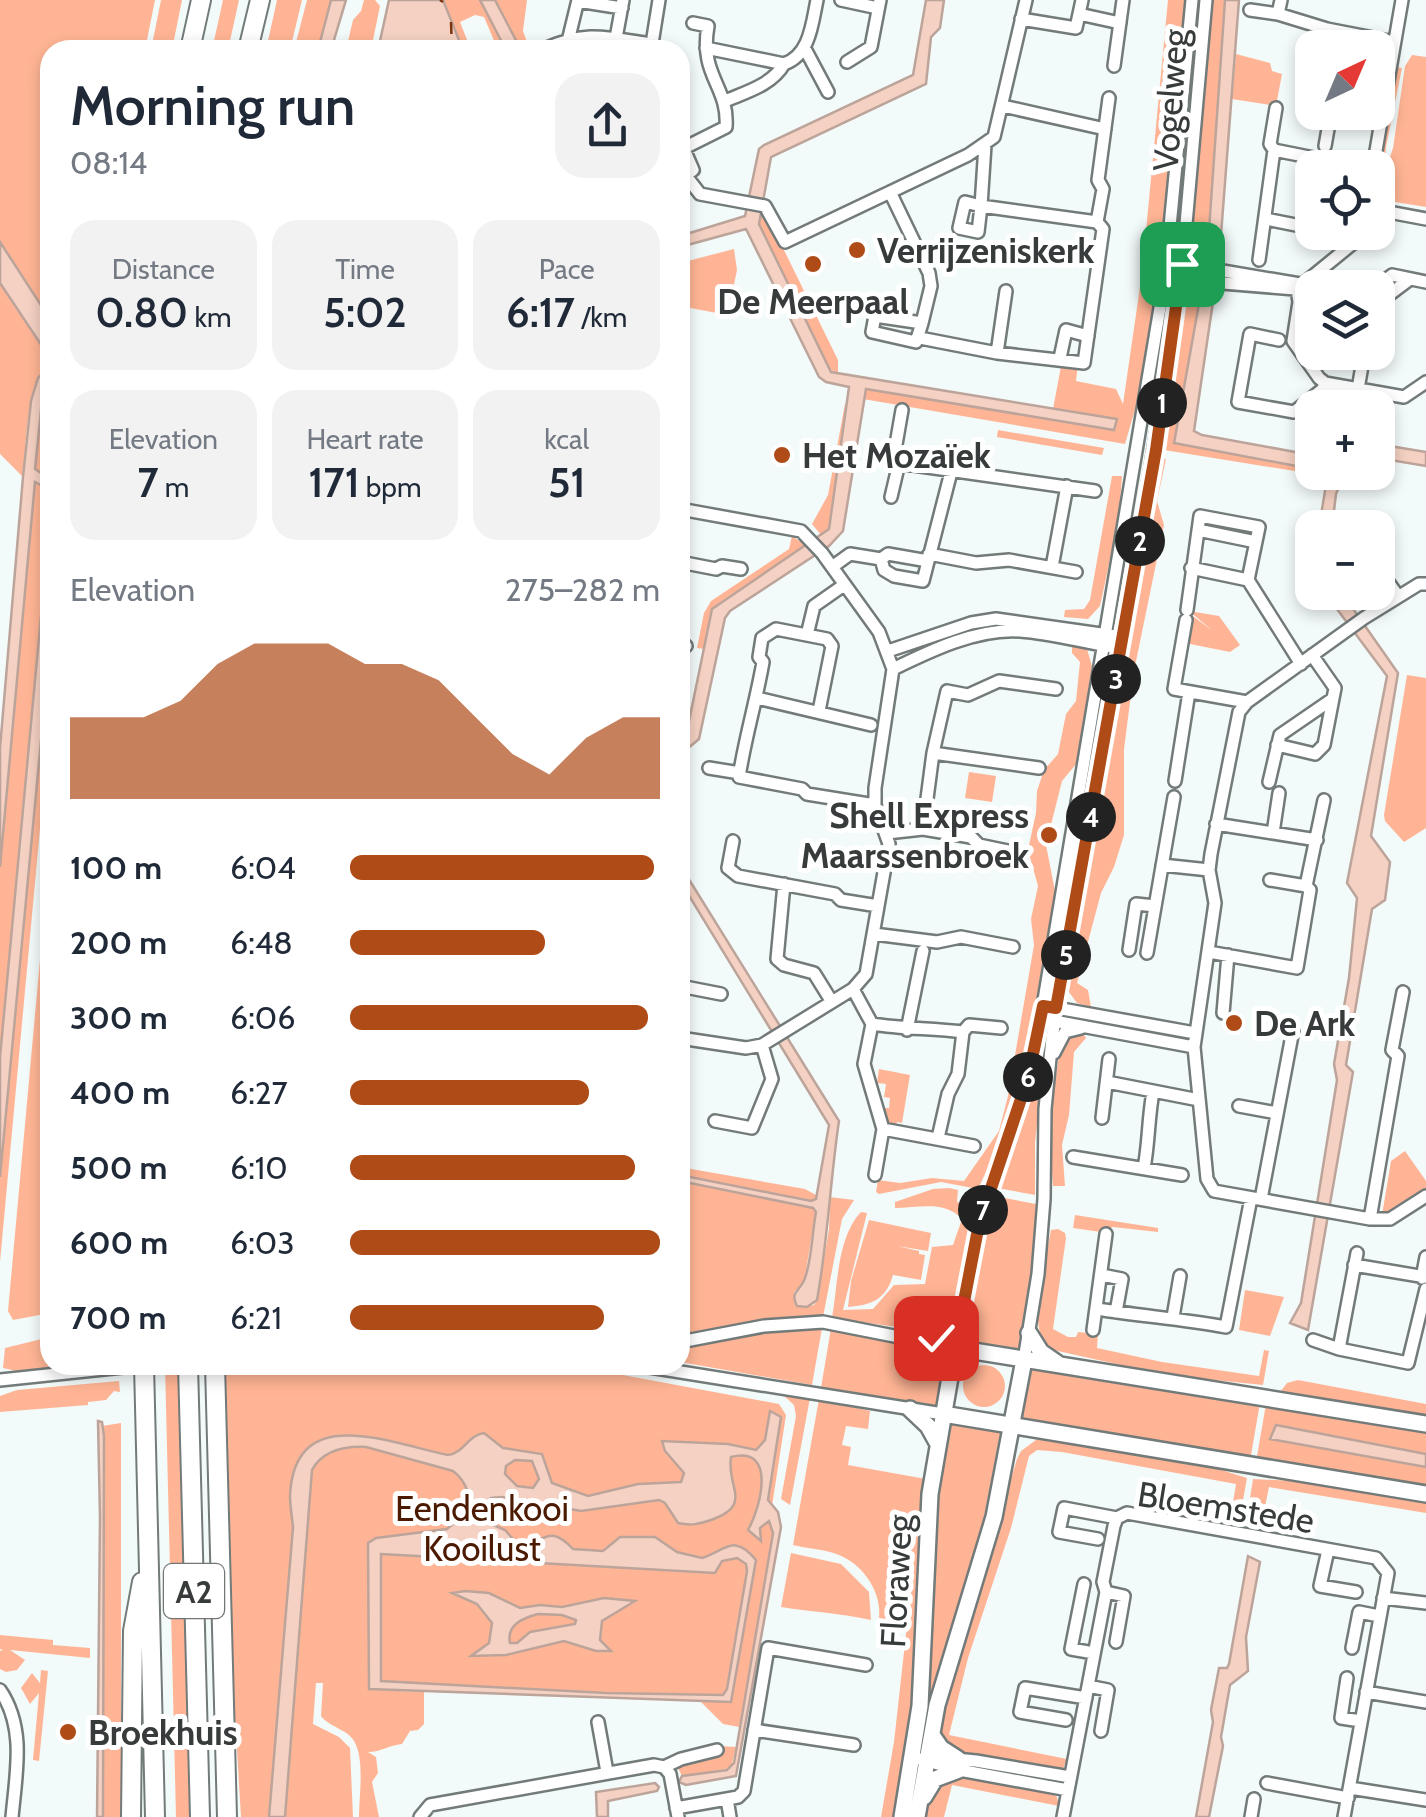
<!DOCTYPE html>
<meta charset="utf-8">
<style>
body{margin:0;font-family:Cabin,sans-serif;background:#f2f2f3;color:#1f2937;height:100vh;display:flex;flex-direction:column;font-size:38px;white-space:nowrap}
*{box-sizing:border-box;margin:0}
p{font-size:32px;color:#747a83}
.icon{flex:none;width:55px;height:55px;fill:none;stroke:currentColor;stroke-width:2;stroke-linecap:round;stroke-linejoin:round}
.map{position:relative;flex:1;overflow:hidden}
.panel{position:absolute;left:40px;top:40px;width:650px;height:1335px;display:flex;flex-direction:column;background:#fff;border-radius:30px;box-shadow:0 5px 15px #0003}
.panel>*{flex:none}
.needle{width:65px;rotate:44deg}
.buttons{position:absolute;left:1295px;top:30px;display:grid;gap:20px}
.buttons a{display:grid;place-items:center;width:100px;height:100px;border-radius:20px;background:#fff;box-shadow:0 5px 15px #0003;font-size:50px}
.pin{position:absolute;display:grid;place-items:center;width:85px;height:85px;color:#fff;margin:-42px;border-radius:20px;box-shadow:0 5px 15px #0006}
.km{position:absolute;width:50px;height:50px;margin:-25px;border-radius:50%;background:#222;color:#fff;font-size:28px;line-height:50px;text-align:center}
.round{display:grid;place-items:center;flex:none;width:105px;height:105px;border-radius:30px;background:#f2f2f3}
.head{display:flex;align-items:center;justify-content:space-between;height:170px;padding:0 30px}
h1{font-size:55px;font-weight:600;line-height:75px}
.stats{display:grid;grid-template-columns:repeat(3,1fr);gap:15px;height:170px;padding:10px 30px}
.stats div{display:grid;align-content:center;border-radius:25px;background:#f2f2f3;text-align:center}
.stats b{font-size:42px;font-weight:600}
.stats small{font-size:28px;font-weight:400}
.stats p{font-size:28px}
.chart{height:280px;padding:20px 30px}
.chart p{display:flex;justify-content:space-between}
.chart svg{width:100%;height:180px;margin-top:10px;fill:#af4b17;opacity:.7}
ul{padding:0 30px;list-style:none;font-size:32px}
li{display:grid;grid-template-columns:160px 120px 1fr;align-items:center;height:75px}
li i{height:25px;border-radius:12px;background:#af4b17}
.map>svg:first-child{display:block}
</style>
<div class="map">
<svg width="1426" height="1817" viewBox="0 0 1426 1817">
<rect width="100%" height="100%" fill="#f3fafa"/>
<!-- green -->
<path fill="#ffb595" d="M0,0H155L145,50H50V319L0,242Z
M161,0H182L172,50H151Z
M223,0H239L228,50H212Z
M277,0H302L290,50H266Z
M307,0H331L318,50H294Z
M364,0H375L380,6L371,50H346L353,20L361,11Z
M443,0H480L506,50H498L484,17L475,15L460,22L471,50H463Z
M495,0H527L523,31L530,50H521Z
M1168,0H1185L1163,251L1143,382L1125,444L863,399L865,389L1114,430L1116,419L1053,409L1062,361L1078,364L1076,381L1116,389L1123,404L1142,273Z
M1209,0H1225L1207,259L1193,251L1190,242Z
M1236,54L1270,63L1272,71L1282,74L1276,106L1232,99Z
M1412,55L1426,57V207L1395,202L1393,208L1378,204V168L1394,67L1402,68L1386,147L1384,176L1393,148L1405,66Z
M760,210L782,246L838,360V373L828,369L759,224Z
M734,249L737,270L731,299H725L722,314L680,306V263Z
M0,283L50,358V366C24,394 27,440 23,477L0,454Z
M1203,288L1174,443L1312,469L1313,474L1158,449L1187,298L1192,291Z
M50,381V479L35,469L43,391Z
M845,404L849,405L829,529L821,535L812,524L828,495Z
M998,430L1104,448L1102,455L997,437Z
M1156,458L1166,459L1157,501L1164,525L1134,671L1124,749V835L1114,867L1101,893L1077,983L1088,990L1091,1007L1077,1003L1066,988Z
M1112,476H1122L1119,518L1100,606L1088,619L1064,617L1065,610L1084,609L1090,600Z
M35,481L50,490V519L0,1057V867Z
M792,536L805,545L719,603L712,609L704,649L697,648L704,613L711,601L789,549Z
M1189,611L1219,616L1240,645L1230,652L1185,643L1190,614L1213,631Z
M50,645V720L0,1262V1177Z
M1072,646L1087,649L1092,666L1077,763L1062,781L1046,845L1055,891L1025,1065L1006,1129L978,1189L941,1182L879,1194L876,1192L878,1180L900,1183L932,1178L964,1181L999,1131L1008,1096L1034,945L1031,919L1038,886L1028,850L1036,813L1037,791L1044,770L1058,754L1066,714L1076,701L1080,662L1072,653Z
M1407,675L1426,678V828L1404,842L1385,821L1384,815Z
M969,772L996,776L992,802L965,798Z
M50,850V1313L13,1320L8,1311Z
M1048,1020L1035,1143V1195L997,1188L1028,1095Z
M1080,1029L1086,1038L1074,1052L1069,1115L1062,1145L1065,1186H1053L1049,1126L1061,1041Z
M879,1069L910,1075L902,1123L897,1122L895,1128L888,1127L882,1108H889L890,1098L884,1097L886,1084L877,1083Z
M1405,1151L1426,1181V1190L1394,1212L1382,1215L1391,1161Z
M680,1167L805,1189L816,1195V1199L811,1201L680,1175Z
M680,1181L813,1207L816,1211L804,1282L794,1292V1303L802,1307L814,1305L817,1300L829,1229L830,1197L854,1200L842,1219L823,1317L766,1321L680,1337Z
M949,1188L958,1190L957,1202L972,1205L975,1212L952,1319L938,1329L926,1331L832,1318C838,1284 837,1237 861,1212L867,1213L843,1310L873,1309L894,1285L925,1284L932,1247L953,1245L962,1219C944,1200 919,1208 895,1208V1202L933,1189Z
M994,1196L1036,1204L1032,1273L1019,1356L964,1346L981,1239Z
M1075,1215L1158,1228V1232L1113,1227L1101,1232L1073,1228Z
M869,1220L931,1233L928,1251L897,1246L919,1251V1254L925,1255L921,1280L893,1275C886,1300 871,1305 848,1307L851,1281Z
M1058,1229L1065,1233L1066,1238L1053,1329L1068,1337H1076L1078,1332L1098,1334L1097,1348L1162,1362L1259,1376L1264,1350L1269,1351L1263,1385L1165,1375L1049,1349C1025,1326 1046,1260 1051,1230Z
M1245,1290L1284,1297L1270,1336L1239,1330Z
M797,1328H822L812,1385L680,1362V1347Z
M831,1328L950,1350L940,1407L820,1394Z
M50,1337V1365H80L16,1371L3,1368L5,1348Z
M963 1386a21 21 0 1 1 42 0a21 21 0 1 1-42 0Z
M165,1365H179L190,1817H176Z
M272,1365H569L779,1404L786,1415L772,1506L769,1502L778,1525L739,1727L723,1724L701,1702H731L373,1690L424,1692V1724L418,1730L410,1731L402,1744C389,1745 381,1752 368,1752L376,1757L378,1773L372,1782L379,1817H359C359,1796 365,1759 354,1741C347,1729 329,1727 321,1716L323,1683H316L313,1724L339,1737L350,1748L353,1817H285L312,1470L316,1461L295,1471L290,1501L293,1527L269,1817H241L235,1717L224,1370Z
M1027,1367L1260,1403L1250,1461L1017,1421Z
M1298,1380L1426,1404V1417L1281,1391L1287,1383Z
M119,1381L120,1392L114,1391L106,1400L88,1402V1405L0,1412V1396L17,1390Z
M781,1393L810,1398L790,1505L781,1499L796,1416L794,1405Z
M819,1399L870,1411L868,1429L846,1426L842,1445L851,1447L848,1465L926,1479L918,1556L916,1685L895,1817H881L894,1742L907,1625L879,1618C882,1593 864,1565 839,1555C825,1549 808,1549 793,1545Z
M1266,1404L1426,1428V1454L1276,1425L1270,1439L1426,1467V1486L1256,1462Z
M948,1421L1001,1429L978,1549L927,1720L932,1523Z
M121,1423V1817H103L102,1426Z
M1036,1440H1071L1193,1461L1247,1478L1239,1523L1230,1521L1236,1484L1062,1452L1037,1450L1029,1456L1011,1528L968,1658L949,1735L1067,1759L1063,1769L958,1754L939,1737L943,1703L1017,1459L1021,1451Z
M1253,1479L1316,1482L1426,1500V1513L1269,1487L1261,1527L1246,1524Z
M791,1553L841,1564L869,1592L871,1620C840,1613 812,1612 781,1607Z
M0,1635L53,1640V1645L90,1648V1658L10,1650L25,1660L17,1670L6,1672L0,1669V1651L3,1650L0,1649Z
M41,1670L48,1671L39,1761L33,1760L39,1693L30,1704L21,1688L32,1673L40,1683Z
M719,1746L736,1747L731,1768L682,1776L677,1766Z
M965,1776L1048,1790L1057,1797L1059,1806L952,1785L944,1817H926L929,1800L941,1778Z"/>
<!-- water -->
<path fill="#f4d1c2" stroke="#bca49a" stroke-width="2.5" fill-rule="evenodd" d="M331,0H346L331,50H318Z
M389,0H443L463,50H378Z
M480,0H495L521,50H506Z
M926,0H944L940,28L931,37L926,84L771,157L759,224L831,372L1117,419L1114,430L866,389L843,531L829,546L730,611L725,618L699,739L680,755V739L687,731L712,609L829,529L849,387L826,382L819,377L746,229L680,247V236L745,216L759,149L764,145L913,75Z
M1225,0H1239L1219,261L1194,431L1202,435L1312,455V469L1174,443L1207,259Z
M0,242L50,319V358L0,283Z
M50,366V381L43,391L35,469L50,479V490L35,482L0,867V748L23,477L31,401L38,378Z
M1378,444L1426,452V466L1378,458Z
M1328,473H1345L1336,494L1332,527H1319Z
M50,519V645L0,1177V1057Z
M1325,593H1342L1398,673L1371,836L1390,862L1385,900L1372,909L1346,1065L1353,1072L1308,1330L1290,1323L1301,1303L1337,1080L1334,1064L1349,978L1357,898L1347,883L1387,676Z
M680,865L839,1121C830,1181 828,1240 817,1300L807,1307L797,1306C789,1291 801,1291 805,1278C812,1258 812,1233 816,1212L813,1208L680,1181V1175L811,1201L816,1199L829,1125L680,881Z
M770,1411L781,1417L768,1500L778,1512L781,1527L736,1776L686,1785L679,1782L682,1776L727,1770L734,1763L773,1533L769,1521L760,1528L761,1541L748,1530C761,1507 777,1445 731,1457C726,1487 754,1505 711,1520C699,1524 691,1526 678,1523L665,1503L659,1500L581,1511L502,1497L491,1498L484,1504L482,1520L505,1530L519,1546C545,1544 547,1522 573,1549L603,1551L620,1537H655L677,1552L702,1558C726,1550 734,1533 756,1560L731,1702L369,1689L368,1543L376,1538L447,1529L454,1523L470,1518C472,1501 468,1482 453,1471L366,1447C344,1446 323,1450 312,1470L285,1817H269L293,1527C292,1517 290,1506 290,1496C294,1400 392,1444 448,1455C464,1453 468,1435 484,1433L503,1448L542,1454L552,1483L588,1496L638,1484L681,1482L684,1473L665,1451L662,1441L728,1444L756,1450L765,1440ZM515,1460L532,1461L539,1479L533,1488L517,1486L505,1474L506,1466ZM381,1554L715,1573L722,1561L737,1558L746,1564L747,1571L727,1689L723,1695L606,1693L381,1681Z
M98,1421L102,1422L104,1436L103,1817H97L100,1517Z
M1276,1425L1426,1454V1467L1270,1439Z
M1248,1556L1260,1562L1246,1637L1248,1671L1230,1685L1221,1737L1223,1746L1209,1817H1196L1213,1722L1211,1710L1219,1668H1227L1229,1664Z
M465,1591L489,1593L520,1608L540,1605L562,1607L604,1598L635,1601L602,1621L600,1640L611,1651H596L564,1641L506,1655L471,1656L489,1643L492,1623L477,1604L452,1593ZM538,1614L562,1615L576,1620L575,1624L530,1632L517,1643H510C506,1625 523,1618 538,1614Z
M655,1783L659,1787L657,1791L608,1801V1817H597L596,1792Z"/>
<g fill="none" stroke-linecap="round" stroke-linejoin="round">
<!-- ferry -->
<path stroke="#7d340e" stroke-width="2.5" stroke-dasharray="12 10" stroke-linecap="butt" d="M440,0L443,2
M451,22L452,50"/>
<defs>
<path id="minor" d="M841,0L878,8
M1281,0L1278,14L1327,29L1394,42
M578,1L622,8
M1250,10L1278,14
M1079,14L1120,23
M1021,19L1076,28L1082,0
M569,37L578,0
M616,38L623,0
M804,47L828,92
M706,48L784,64
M542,50C585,30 606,37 651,44
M651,50L659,0
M847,62L871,47L880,0
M1114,66L1123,0
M725,101C746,92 772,85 784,64C810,55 812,24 817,0
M1003,106L1105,129
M680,140L693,170L682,178
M985,145L981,206L1097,222
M1325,146L1331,112
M684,148L726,127C729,86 699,76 708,26L693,23
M1274,150L1270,144L1276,108
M1373,168L1402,0
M686,176L700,194L765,206L785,242L968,155L994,137L1026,0
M890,192L929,273L931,286L922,323
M965,202L981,206L978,232L959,228Z
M1378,210L1426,219
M1266,219L1311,228
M1359,232L1357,240L1297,289L1299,302L1293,341L1319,378L1325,383L1404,397L1426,382
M1259,260L1274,150L1364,168
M1176,263L1300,284
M1174,279L1295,289
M1375,288L1392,275L1426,282
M1378,303L1410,279
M875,316L922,323L916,342L872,332Z
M920,338L997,353L1084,363L1103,229L1097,222L1103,189L1098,180L1109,98
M1279,340L1250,334L1238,402L1294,412L1323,389L1325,383
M1357,352L1363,360L1358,389
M997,353L1006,291
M1060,358L1066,330L1088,336
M899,463L1095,491
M891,497L899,463L894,456L902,410
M680,509L801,531L822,553L879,632L893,669L875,788V805L889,844L866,974L853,989L762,1045L746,1048L680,1038
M1198,530L1256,542
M1378,537L1380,527
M929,554L976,563L1009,560L1076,572
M881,559L884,570L894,576L923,581L951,472
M680,562L716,569L722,566L741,569
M832,567L850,554L881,559L888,554L928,561
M1052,567L1067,486
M1191,568L1248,580
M1378,568L1398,596
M1426,584H1419L1364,618L1247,702L1239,712L1211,854L1209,870L1215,903L1194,1047L1207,1179L1214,1191L1370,1219H1390L1426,1196
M1187,610L1200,516L1259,527L1248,580L1301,664
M1186,620L1174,689L1247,702
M807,635L814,606L844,585
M680,645L686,646
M888,651L971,623L996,619L1115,636
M893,669C930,651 977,628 1020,631C1051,633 1082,642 1113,647
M757,698L871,725
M819,711L832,646L827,639L776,629L762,638L759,657L763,662C756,702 745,738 739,777L802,789L807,794L875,805
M1277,745L1315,754L1324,745L1335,688L1312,655
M933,753L1039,768
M709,768L740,773
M1175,781L1189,692
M1269,782L1280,735L1331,700
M1216,824L1317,840
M923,829L933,753L947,691L968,695L999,681L1056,689
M887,833L923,829L971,837L979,845L1022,854
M1273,833L1279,793
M733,841L728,868L738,876L835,894L841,900L878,906
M1162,865L1209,870
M1270,880L1306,886
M784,884L777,959L784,965L814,973L832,1002
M874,934L937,942L961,937L1013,947
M1129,950L1136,904L1155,906
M1209,952L1297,968L1310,890L1306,886L1324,800
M1147,953L1174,797
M680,986L721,994
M853,989L872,1024C903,1029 932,1028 963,1032L969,1025L1001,1028
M1051,1007L1195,1033
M1223,1013L1228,955
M1049,1020L1194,1047
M872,1024L864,1064L883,1129L875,1175
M907,1030L923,951
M1054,1053L1065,1032L1081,1028
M1107,1082L1199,1100
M1239,1106L1277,1113
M1102,1118L1109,1059
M715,1121L752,1128L772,1079L762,1045
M883,1129L974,1146
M938,1138L948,1094L958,1074L963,1032
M1073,1157L1182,1175
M1144,1168C1149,1142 1148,1119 1153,1092
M1261,1199L1293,1030
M1370,1219L1398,1056L1392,1050L1403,992
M1357,1253L1339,1349L1408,1363L1426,1289
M1354,1265L1426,1277
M1102,1275L1122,1279L1116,1312
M1422,1278L1426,1257
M1097,1309C1141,1316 1183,1319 1226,1327L1251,1198
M1173,1317L1180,1276
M1093,1330L1106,1234
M926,1340L945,1335L960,1322
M1313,1340L1339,1349
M680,1342L764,1326L823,1322L955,1348L979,1224L1028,1078L1043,1006L1165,278L1192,0
M1024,1360L1038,1274L1044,1199L1045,1109L1052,1038L1122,648L1181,280L1206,0
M637,1365L943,1414
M0,1380L142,1365
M1098,1539L1059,1532L1064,1508L1117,1518
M1328,1550L1320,1586L1356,1592
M1084,1584L1071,1649L1094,1653
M1106,1592L1124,1596L1116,1642
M1383,1598L1426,1603
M1352,1648L1359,1612L1379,1616
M1347,1678L1341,1718L1361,1721
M1088,1686L1108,1690L1101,1731
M0,1690C26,1728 16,1773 12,1817
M1366,1692L1426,1702
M1066,1720L1020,1712L1025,1688L1086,1698
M598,1722L607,1772
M754,1730L854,1745
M926,1756L976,1761L1070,1777
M920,1759L959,1770L1068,1790
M664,1767L681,1759L717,1750
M1267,1783L1348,1798
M1350,1788L1426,1800
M727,1799L730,1817
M676,1808L738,1797L744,1791L768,1648L866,1665
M420,1817L430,1805L654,1765L664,1767L670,1774L678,1817
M1063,1817L1106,1592L1103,1582L1114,1526L1117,1518L1127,1513L1376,1558L1388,1573L1344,1817
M1251,1817L1254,1799"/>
<path id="major" d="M1029,1333L1041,1352L1057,1363
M910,1409L928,1426L938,1444
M943,1414L1426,1494
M932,1735L941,1748L958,1759
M924,1797L935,1779L959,1770
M902,1817L920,1706L930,1494L955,1348L1426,1424
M917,1817L937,1705L994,1517L1024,1360"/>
<path id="highway" d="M190,50L201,0
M248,50L260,0
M144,1365L155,1817
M188,1365L200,1817
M215,1365L227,1817
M131,1817L133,1631L142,1582"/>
</defs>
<!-- minor casing -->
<use href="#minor" stroke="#737a7a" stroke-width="16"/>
<!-- major casing -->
<use href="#major" stroke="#737a7a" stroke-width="20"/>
<!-- highway casing -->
<use href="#highway" stroke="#737a7a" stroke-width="22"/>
<!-- minor -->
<use href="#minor" stroke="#fff" stroke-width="11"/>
<!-- major -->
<use href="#major" stroke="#fff" stroke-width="15"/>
<!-- highway -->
<use href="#highway" stroke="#fff" stroke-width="18"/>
</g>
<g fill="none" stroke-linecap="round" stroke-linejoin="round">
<defs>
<path id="route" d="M936,1338L960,1322L979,1224L1028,1078L1043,1006L1056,1008L1156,450L1182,264"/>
</defs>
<!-- route casing -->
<use href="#route" stroke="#fff" stroke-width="20"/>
<!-- route -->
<use href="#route" stroke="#af4b17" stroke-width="12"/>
</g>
<!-- markers -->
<g fill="#af4b17" stroke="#fff" stroke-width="4">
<circle cx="857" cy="250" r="10"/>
<circle cx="813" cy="264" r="10"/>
<circle cx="782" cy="455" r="10"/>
<circle cx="1049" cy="835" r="10"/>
<circle cx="1234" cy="1023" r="10"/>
<circle cx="68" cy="1732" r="10"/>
</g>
<g text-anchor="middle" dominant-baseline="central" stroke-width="10" stroke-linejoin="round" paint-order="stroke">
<!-- shield labels -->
<rect fill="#fff" stroke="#747676" stroke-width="2.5" x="164" y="1564" width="60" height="54" rx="8"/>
<g font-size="32" font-weight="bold" fill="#383b3b">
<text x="194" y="1591">A2</text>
</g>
<!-- street labels -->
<g font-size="35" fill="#383b3b" stroke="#fff">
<text transform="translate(1170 100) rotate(-86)">Vogelweg</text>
<text transform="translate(1226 1507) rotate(9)">Bloemstede</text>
<text transform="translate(896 1581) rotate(-87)">Floraweg</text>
</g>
<!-- poi labels -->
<g font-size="35" font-weight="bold" fill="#383b3b" stroke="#fff" text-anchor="start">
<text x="877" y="250">Verrijzeniskerk</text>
<text x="813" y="301" text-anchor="middle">De Meerpaal</text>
<text x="802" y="455">Het Mozaïek</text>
<text x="1029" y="815" text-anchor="end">Shell Express<tspan x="1029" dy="40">Maarssenbroek</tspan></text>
<text x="1254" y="1023">De Ark</text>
<text x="88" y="1732">Broekhuis</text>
</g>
<!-- park labels -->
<g font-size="35" fill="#4c1a01" stroke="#fff">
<text x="482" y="1508">Eendenkooi<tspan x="482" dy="40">Kooilust</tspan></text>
</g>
</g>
</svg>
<div class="buttons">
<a><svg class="needle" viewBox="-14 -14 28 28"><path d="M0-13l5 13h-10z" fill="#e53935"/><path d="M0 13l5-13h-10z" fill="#747a83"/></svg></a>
<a><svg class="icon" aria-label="locate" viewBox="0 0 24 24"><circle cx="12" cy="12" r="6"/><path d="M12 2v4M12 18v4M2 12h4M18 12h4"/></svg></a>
<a><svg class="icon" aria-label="layers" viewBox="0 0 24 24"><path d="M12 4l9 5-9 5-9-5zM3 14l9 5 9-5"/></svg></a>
<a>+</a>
<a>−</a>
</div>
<div class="pin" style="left:1182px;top:264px;background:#1e9e55"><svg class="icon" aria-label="arrive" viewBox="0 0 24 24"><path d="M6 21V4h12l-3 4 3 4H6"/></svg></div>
<div class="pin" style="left:936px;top:1338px;background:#d93025"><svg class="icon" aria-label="check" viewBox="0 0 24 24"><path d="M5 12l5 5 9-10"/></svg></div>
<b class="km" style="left:1162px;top:403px">1</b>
<b class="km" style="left:1140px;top:541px">2</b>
<b class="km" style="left:1116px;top:679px">3</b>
<b class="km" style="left:1091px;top:817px">4</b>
<b class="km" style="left:1066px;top:955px">5</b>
<b class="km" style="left:1028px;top:1077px">6</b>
<b class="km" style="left:983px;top:1210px">7</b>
<section class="panel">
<div class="head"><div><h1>Morning run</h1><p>08:14</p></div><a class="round"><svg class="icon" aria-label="share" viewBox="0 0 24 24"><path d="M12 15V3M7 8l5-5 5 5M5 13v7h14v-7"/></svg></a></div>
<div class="stats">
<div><p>Distance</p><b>0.80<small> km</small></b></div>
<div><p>Time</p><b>5:02</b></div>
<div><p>Pace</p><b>6:17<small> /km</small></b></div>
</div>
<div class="stats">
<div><p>Elevation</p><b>7<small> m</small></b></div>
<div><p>Heart rate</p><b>171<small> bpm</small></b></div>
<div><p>kcal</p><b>51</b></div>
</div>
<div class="chart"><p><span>Elevation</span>275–282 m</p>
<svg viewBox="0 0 160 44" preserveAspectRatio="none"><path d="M0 44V24L10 24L20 24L30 20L40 11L50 6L60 6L70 6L80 11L90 11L100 15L110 24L120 33L130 38L140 29L150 24L160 24V44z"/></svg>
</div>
<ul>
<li><b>100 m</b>6:04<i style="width:98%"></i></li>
<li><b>200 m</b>6:48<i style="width:63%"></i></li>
<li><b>300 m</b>6:06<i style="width:96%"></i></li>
<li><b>400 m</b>6:27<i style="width:77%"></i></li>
<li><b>500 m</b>6:10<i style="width:92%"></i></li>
<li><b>600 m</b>6:03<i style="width:100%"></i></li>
<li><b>700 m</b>6:21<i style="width:82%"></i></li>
</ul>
</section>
</div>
